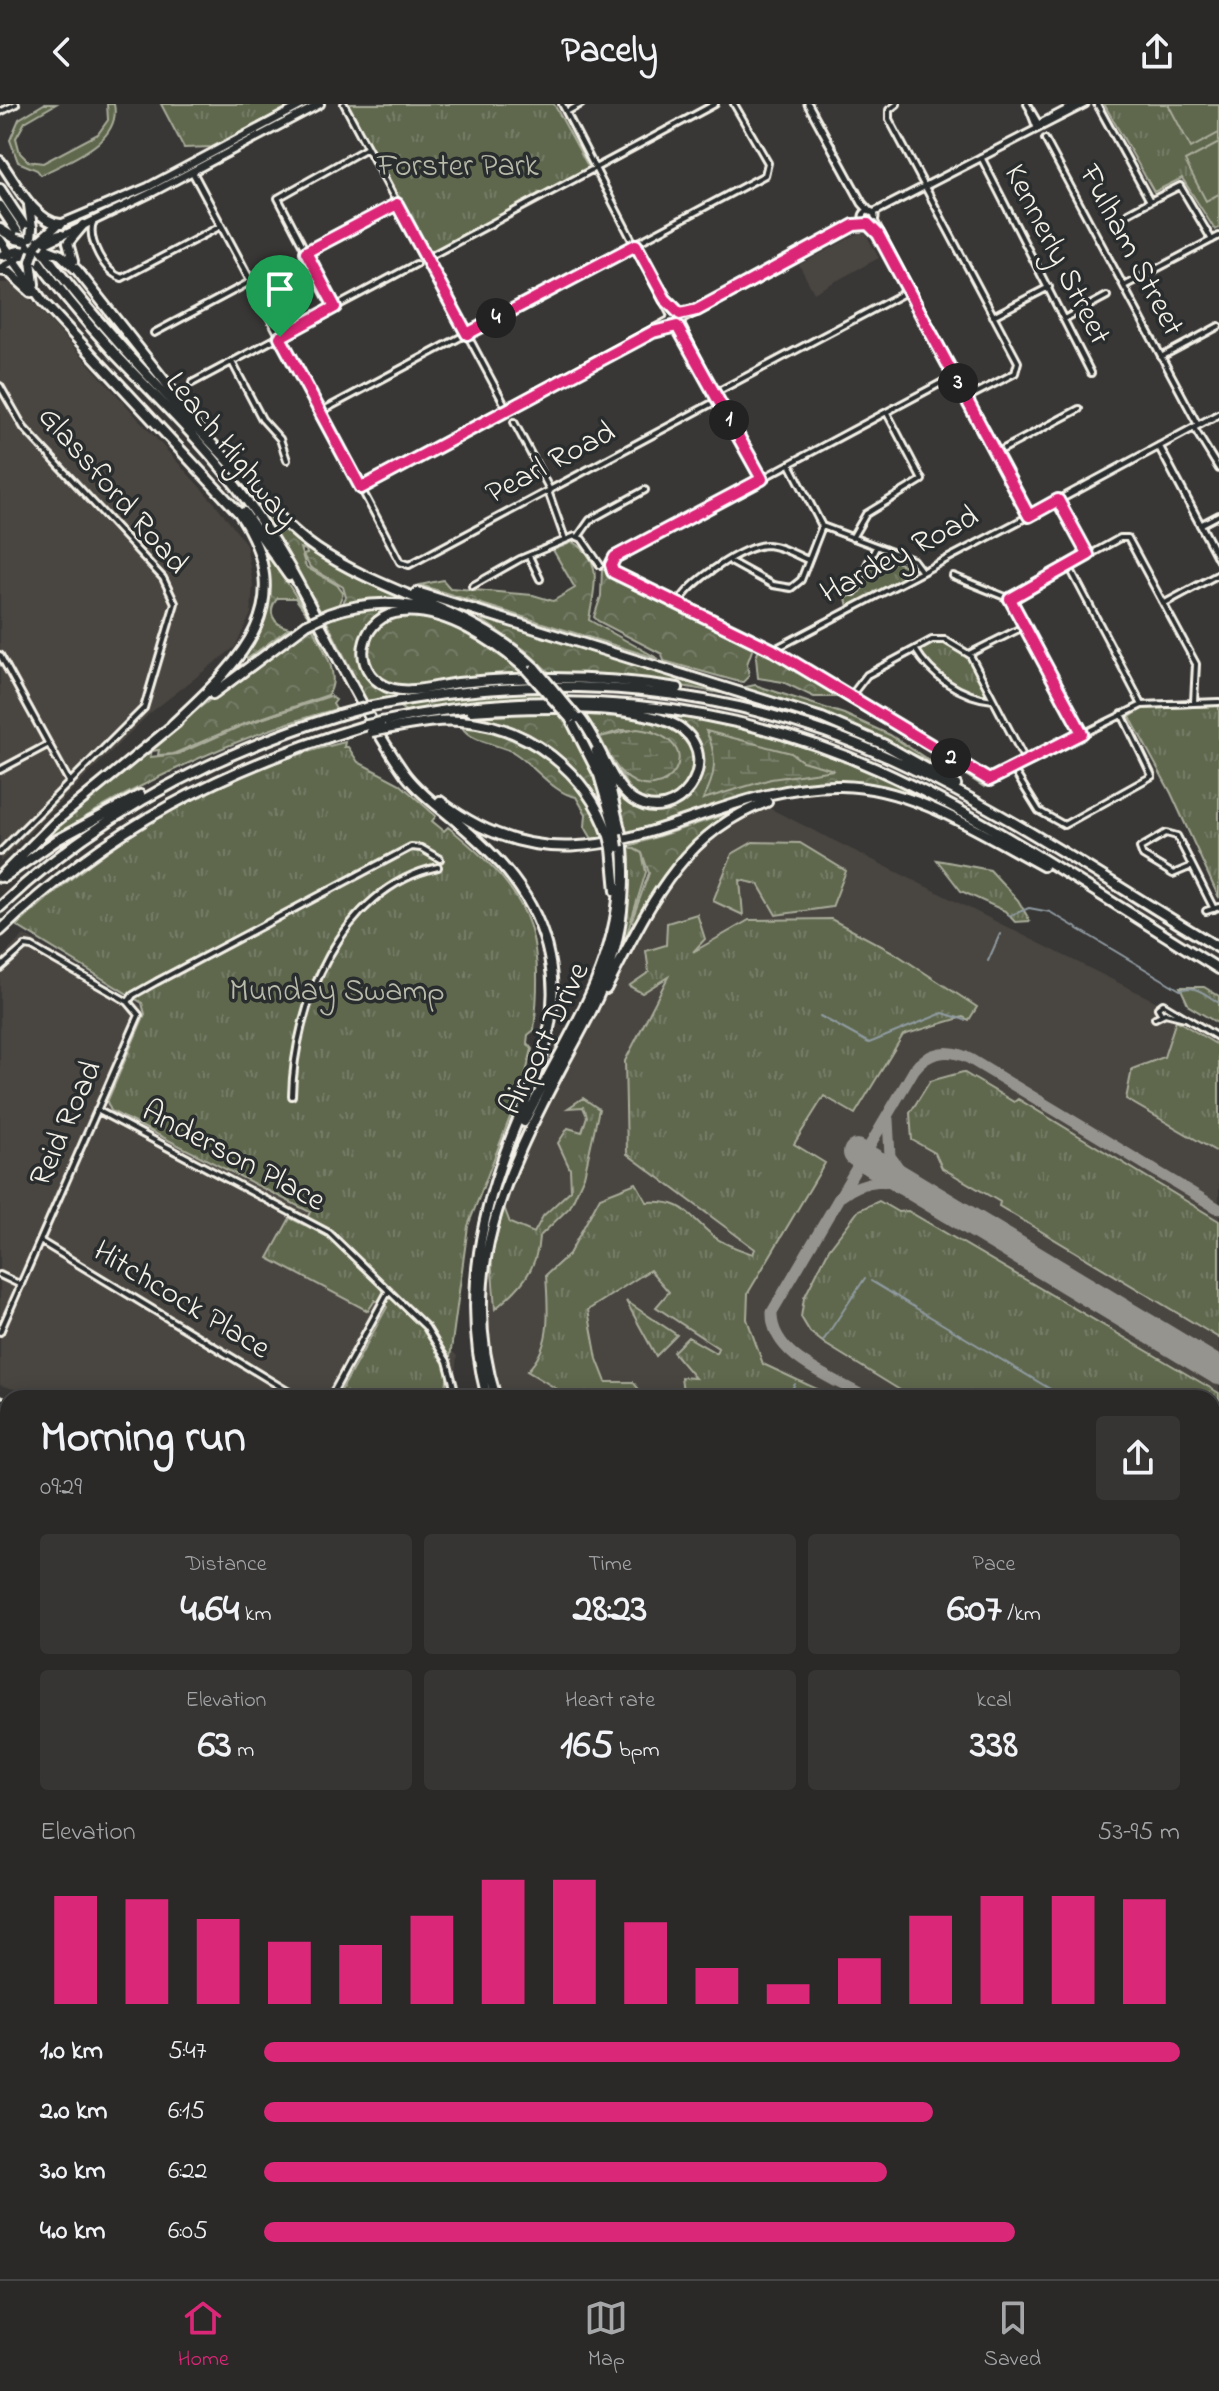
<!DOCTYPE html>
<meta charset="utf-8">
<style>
body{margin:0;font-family:"Indie Flower",sans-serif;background:#363534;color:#f1f3f6;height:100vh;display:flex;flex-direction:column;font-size:30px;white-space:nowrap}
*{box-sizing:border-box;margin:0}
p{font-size:26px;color:#a5a6a8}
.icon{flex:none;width:44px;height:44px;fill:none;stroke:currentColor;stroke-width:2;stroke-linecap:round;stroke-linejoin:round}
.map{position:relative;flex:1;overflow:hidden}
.drawer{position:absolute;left:0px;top:1286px;width:1220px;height:890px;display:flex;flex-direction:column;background:#2a2928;border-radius:24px 24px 0 0;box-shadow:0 4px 20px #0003,0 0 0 2px #464545}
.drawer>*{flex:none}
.pin{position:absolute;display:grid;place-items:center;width:68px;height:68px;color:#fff;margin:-82px -34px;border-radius:50% 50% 50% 0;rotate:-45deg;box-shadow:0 0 8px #0007}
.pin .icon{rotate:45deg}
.km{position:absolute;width:40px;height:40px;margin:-20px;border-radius:50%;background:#222;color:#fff;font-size:22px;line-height:40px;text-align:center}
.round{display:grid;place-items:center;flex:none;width:84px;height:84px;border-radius:8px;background:#363534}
.summary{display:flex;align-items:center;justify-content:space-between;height:136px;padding:0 40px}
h1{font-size:44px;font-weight:700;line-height:60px}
.stats{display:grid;grid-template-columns:repeat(3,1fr);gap:12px;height:136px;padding:8px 40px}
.stats div{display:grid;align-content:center;border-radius:8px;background:#363534;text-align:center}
.stats b{font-size:40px;font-weight:700}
.stats small{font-size:22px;font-weight:400}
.stats p{font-size:22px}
.chart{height:224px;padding:16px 40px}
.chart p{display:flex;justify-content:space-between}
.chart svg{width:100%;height:144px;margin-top:8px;stroke:#db2777;stroke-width:6}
ul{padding:0 40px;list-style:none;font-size:26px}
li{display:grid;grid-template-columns:128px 96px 1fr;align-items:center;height:60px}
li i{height:20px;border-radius:10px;background:#db2777}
header{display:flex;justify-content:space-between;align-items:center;height:104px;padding:0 40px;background:#2a2928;font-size:36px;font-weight:700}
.dock{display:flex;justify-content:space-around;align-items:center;height:112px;border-top:2px solid #464545;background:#2a2928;font-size:22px;color:#a5a6a8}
.dock a{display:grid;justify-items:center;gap:4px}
.dock .current{color:#db2777}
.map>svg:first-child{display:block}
</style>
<header><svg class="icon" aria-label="back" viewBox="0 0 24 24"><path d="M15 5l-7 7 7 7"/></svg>Pacely<svg class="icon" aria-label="share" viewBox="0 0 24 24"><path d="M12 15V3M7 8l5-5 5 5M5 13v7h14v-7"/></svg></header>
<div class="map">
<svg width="1219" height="2175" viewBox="0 0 1219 2175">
<defs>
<pattern id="grass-tufts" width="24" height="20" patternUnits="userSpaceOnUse" patternTransform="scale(2)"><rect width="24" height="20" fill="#5e674d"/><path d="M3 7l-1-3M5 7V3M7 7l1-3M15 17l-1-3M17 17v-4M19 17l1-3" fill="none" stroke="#767d67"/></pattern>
<pattern id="forest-crowns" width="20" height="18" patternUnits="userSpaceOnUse" patternTransform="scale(2)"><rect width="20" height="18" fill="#5e674d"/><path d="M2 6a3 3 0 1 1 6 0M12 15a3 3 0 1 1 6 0" fill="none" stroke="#767d67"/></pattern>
<pattern id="wetland-marsh" width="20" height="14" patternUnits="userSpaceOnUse" patternTransform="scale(2)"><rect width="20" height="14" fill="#5e674d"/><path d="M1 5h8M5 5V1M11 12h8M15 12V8" fill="none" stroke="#767d67"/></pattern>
</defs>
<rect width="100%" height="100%" fill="#383736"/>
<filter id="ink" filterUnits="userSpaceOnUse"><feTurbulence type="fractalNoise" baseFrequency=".0125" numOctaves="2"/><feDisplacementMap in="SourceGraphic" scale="16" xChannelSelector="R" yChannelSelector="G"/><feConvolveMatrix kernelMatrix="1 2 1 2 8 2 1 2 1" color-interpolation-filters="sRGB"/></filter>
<g filter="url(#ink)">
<!-- built -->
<path fill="#484440" d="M861,128L866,130L879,154L814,189L799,161Z
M15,178L218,403L246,440L253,480L251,510L235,543L149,610L0,758V179Z
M761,700L1161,900L1219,934V2175H1151L1155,2168H1212V1294H496L482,1189L500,1090L654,796L697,739Z
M24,831L142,902L314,1107L457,1252L453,1294H43L0,1281V855Z
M0,1314L8,1317V1557L0,1563Z
M1029,2168H1147L1144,2175H1041Z"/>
<!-- grass -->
<path fill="url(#grass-tufts)" stroke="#a9ac9a" stroke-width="2" d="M161,0H295L212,43L184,44Z
M348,0H554L589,64L429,149Z
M1104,0H1219V124L1215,126L1182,74L1154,88Z
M877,451L909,463L910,470L848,503L846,494L861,488Z
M941,535L969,550L994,596C961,592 933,573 915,545Z
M1219,602V794L1171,689L1130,613L1142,605Z
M345,638L344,643H348L358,658L400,680L436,712L432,717L444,727L448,723C529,789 545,823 534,926L528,931L527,939L532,945L524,977L468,1122L446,1283L447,1294H337L387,1203L375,1196L368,1207L268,1154L290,1114L304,1121L310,1108L111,1007L107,998L145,910L142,899L17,822C109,735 220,667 345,638Z
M753,738L800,739L846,767L832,803L776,811L758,780L740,776L743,811L713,797L732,750Z
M629,742L642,749L646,768L618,859L615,858L627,803Z
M937,756L990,766L1018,796L1030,817L1015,818L1005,807L961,787Z
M697,810L705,835L693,848L749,816L831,815L893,848L977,903L969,916L963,913L903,931L855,1010L824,992L794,1040L825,1059L748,1189L747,1215L763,1260L836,1294H684L681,1273L695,1274L673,1248L688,1233L716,1249L718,1244L656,1203L669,1188L650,1166L588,1206L597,1255L606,1278H633L646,1294H572L527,1267C553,1242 548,1206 546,1171L569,1150L600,1093L636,1079L647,1098C685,1096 687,1110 712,1131C722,1140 741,1146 753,1150L755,1145L627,1050L625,957L668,873L642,889L629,882L649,868L646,847L666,841L667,819Z
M1180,883H1204L1219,892V920L1189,902Z
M1176,916L1219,942V1049L1126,995L1132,965L1164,953Z
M963,968L1014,998L1018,995L1219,1117V1234L999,1102L1000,1098L942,1064L935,1049L912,1036L910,1009L930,977Z
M583,994L599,1005L584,1072L570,1103L539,1133C537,1167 520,1184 495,1205L491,1154L504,1103L510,1119L534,1129L543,1112L571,1086L570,1065L558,1039L568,1024L582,1028L587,1012L583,1003L568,1004Z
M879,1097L898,1108L908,1107L1219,1289V1475L1212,1472V1294H913L825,1240L810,1228L801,1213L804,1194L829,1145L859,1106Z
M626,1197L677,1231L656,1252Z
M2,1575L8,1580V2168H721L733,2175H0Z"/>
<!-- forest -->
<path fill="url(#forest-crowns)" stroke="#a9ac9a" stroke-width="2" d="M264,404C311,453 353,475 416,498L340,504L346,493L343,483L310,463L303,451L307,450L306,446L300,444L306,463L337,481L343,489L338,502L319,507L261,406Z
M257,431L309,513L295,494H278C266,507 273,521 289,524L247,555L245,552L264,503Z
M573,438C606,456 593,488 589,516L659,555L420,481L443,476L450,484L533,491L553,497L575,484L553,446Z
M602,465L755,538L747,560L749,572L743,578L736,577L664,557L662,550L598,517L594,513L601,492Z
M396,504C390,508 380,509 374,515C354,531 355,562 372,578C380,587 392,588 400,592L368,599L326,516L364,505Z
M480,511L726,588V590L638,574L551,570L525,546L479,514Z
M395,512C442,510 494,538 527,570L403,583C371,579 363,557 371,528Z
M312,523C322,542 342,571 328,591L241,621L173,650L158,651L159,646L152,647L150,653L178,650L241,622L330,592L336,596L333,600L336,605C237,631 116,688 32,748L30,745C119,666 212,589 312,523Z
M761,541L773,546L989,676L984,683L906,632L838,593H814L783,578L758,574L756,553Z
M755,581L844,610L890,631L933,659L837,616L736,585Z
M541,584L550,594L479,597L408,608L401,604C416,590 515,587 541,584Z
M644,607C745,619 837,650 927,694L861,678L805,679L626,729L617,687C630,694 637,705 655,707C693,710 714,666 697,635C686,614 657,619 644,607Z
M507,608H561L599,678L609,719L582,676L521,629L440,613Z
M586,611C632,613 682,609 697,661L681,691C641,709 635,694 615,662L625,673L665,678L676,665L653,627L622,626L600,633Z
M465,620C531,633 580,668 604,733L592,735L585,723L586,710L576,693C554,690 533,660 513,648C498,640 470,638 462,623Z
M727,710L681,752L634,822L632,816L649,769L642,749L629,742Z"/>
<!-- wetland -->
<path fill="url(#wetland-marsh)" stroke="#a9ac9a" stroke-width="2" d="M637,625C717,636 664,709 623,670C612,660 607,646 600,633Z
M706,627L791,649L802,657L834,666L771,675L703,695C716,672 718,652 706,627Z"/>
<!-- pitch -->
<path fill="#5e674d" stroke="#a9ac9a" stroke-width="2" d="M44,0H56L25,18L16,34L20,49L28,57L43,59L98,30L108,16L107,0H114C122,39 68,56 41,71L37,66L18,58L10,36L19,15Z
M1168,0H1219V29L1191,44Z
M1219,39V90L1206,97L1185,57Z"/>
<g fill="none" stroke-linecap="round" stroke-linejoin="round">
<!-- stream -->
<path stroke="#909ba1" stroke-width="2" d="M1009,812L1029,804L1050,808L1180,886C1195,880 1206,891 1219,899
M988,857L1000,830
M820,912L869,939L943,909L965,916
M871,1177L1065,1294
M823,1237L865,1174
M793,1284L814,1294
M786,1294L795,1280
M1212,1381L1219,1386
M1217,1470L1219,1468"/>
<!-- taxiway -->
<path stroke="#96948f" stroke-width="11" d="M888,1015L890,1052L912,1082
M842,1092C865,1074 889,1074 916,1085
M867,1294C834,1274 770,1253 772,1208L914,966C928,947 949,944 970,955L1219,1105
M1212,1501L1219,1505
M1212,1566L1219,1565"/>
<!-- runway -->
<path stroke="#96948f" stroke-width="28" d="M857,1049L1219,1267"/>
<defs>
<path id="minor" d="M344,0L507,305
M562,0L671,212
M897,0L889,6V15L1018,258L1015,269L967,294
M1027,0L1040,22
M1097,0L1150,97L1180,82L1212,136
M1030,7L1037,25
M0,8L16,0
M566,8L581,0
M1045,35L1198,321
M981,53L1091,269
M1128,109L1150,97
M93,118C87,136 104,168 122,174L221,122
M306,148L397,100
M427,154L715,0
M1124,182L1219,132
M669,200L677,210
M335,203L278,94L367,44
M993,212L1049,183
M1064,215L1107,192
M681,220L715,289
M677,222L685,233
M154,229L250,178
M1161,253L1219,222
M232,258L262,315L280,335L287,356
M954,272L615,453L611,465L773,546L989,676L1142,601L1219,598
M192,279L416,160
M0,282L24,324L163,474L175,499L144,604L0,748
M715,289L908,187
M719,297L762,375
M320,308L765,71L768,59L734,0
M514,318L550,386
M1194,324L1219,365
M996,349L1079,305
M790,360L822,422L913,456L922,468
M361,384L400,458L409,461L718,296
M548,387L565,435
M1058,396L1087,450
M1200,421L1219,411
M578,433L590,416L645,386
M852,434L866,410L922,376L887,309
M529,452L540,475
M731,458L773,481L791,484L801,476L822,422
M1069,462L1142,601
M953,472L1010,495L1082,629
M472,482L520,455L575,432L582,435L600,461
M854,488L876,443
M1010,495L1120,434H1128L1196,560L1194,598
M679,499C689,478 743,442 766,441C779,441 796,451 808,456
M1165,499L1219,470
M915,545C931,572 961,593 993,596
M773,546L1029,412
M969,550L1025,522
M0,551L70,679
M850,593L867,571L932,536H945L970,551L1026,658
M1013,665L1039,707L1064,721L1152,672L1122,610
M0,666L47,641
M1192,762L1173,770L1143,752L1140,744L1166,729L1177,732L1214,805
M1206,807L1219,803
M0,864L25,842L32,843L128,898L139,911L0,1228
M128,898L133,891L156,878L411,743L421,744L440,755
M1161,909L1158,904L1163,900L1219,934
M1155,914L1165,909L1185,914
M292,992C294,903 340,784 438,763
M97,1006L329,1129L426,1223L447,1257L457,1294
M40,1137L299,1294
M0,1171L21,1181
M330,1294L388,1188
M0,1418L8,1421
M0,1570L8,1564
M1212,2045L1219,2039
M1212,2148L1219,2152
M1151,2175L1155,2168"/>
<path id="tertiary" d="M808,0L862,99L870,108
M1037,21L1077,0
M192,67L361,384L670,216
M863 113a6 6 0 1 1 12 0a6 6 0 1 1-12 0Z
M873,109L1085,0
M874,117L1029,412L1219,310
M670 216a6 6 0 1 1 12 0a6 6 0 1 1-12 0Z
M683,215L854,121L866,119
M1159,342L1219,456"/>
<path id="primary" d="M60,120L148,83L304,0
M39,143L153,88L320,0
M0,164L28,149
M0,1297L8,1300
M0,1307L8,1310
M1212,1825L1219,1830
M1212,1838L1219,1843
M1212,1995L1219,1991
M1212,2029L1219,2032"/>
<path id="motorway" d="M0,57C14,76 35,119 61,120
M0,85C61,182 140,264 218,346C250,379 279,419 317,445C387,492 472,504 535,564
M29,101L32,124
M0,102C34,155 73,204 116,251C161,298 209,344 247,397C309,482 345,584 405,670C417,686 435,700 451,713C497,751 537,791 549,853C565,931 525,989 501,1060C474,1138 466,1214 487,1294
M0,125L16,135
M0,136L44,199L239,409C302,504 238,559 172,621
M40,136L61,131
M39,137L56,122
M43,144L61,151L77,166L189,308
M3,151L28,145
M31,157L34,180
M73,157L68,139L83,121
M0,166L9,168L31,188
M244,408L289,472
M417,488L822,614L885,641L956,681
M328,510C366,496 405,497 444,509
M526,565C495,538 445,503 401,508C364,511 349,558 380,579C402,594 434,582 458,579C532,571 604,572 678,584
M213,590L307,520
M372,602C550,566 728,579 894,656C1007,708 1112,780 1219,844
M471,607C518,604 647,597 683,626C723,659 677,724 633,696C610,681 599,636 580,614
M570,614L599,671L616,730
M381,618C548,580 723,596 879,666C996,719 1109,798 1219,865
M386,625C410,621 435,615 460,617C528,621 587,668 609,732
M596,647L609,678L621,730
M440,697C585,809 698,679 841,682C913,683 981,729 1043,762
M612,744L616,787
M0,773L54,719L177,618
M4,773L57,736L140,691
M0,803C96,711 213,650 339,611
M0,827C108,723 224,664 367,621
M606,885C646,809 679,729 767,698
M524,1018C561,943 614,870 619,784
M496,1294C457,1171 504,1073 560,966C578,932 598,899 610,862C623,823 626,783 623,742"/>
</defs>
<!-- minor casing -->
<use href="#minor" stroke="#f4f1e8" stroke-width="10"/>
<!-- tertiary casing -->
<use href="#tertiary" stroke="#f4f1e8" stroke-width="11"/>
<!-- primary casing -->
<use href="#primary" stroke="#f4f1e8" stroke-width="12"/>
<!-- motorway casing -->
<use href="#motorway" stroke="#f4f1e8" stroke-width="14"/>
<!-- minor -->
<use href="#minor" stroke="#2a2d2e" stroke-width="4"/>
<!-- tertiary -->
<use href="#tertiary" stroke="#2a2d2e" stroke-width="5"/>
<!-- primary -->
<use href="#primary" stroke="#2a2d2e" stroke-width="6"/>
<!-- motorway -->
<use href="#motorway" stroke="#2a2d2e" stroke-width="8"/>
<defs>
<path id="motorway-bridge" d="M31,133L32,124
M16,135L26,137
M36,142L39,137
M31,157L34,148
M307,520L328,510
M535,564L577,614
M526,565L570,614
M339,611L372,602
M367,621L381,618
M371,628L386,625
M616,730L618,743
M609,732L612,744"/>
</defs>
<!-- motorway-bridge casing -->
<use href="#motorway-bridge" stroke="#f4f1e8" stroke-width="14" stroke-linecap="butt"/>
<!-- motorway-bridge -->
<use href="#motorway-bridge" stroke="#2a2d2e" stroke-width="8"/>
</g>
</g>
<g fill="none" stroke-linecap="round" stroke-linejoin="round" filter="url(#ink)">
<defs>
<path id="route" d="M397,100L467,230L636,141L665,195L680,210L697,206L854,121L868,120L878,130L1029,412L1058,396L1088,451L1010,495L1082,629L989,676L773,546L613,468L611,461L615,453L762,375L677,222L653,228L361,384L280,233L335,203L306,148Z"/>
</defs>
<!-- route casing -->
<use href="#route" stroke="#fff" stroke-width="16"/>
<!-- route -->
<use href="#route" stroke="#db2777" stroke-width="10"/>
</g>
<g text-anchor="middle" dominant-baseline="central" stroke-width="7" stroke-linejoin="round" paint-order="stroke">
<!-- park labels -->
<g font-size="32" fill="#b8baaa" stroke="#2a2d2e">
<text x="458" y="63">Forster Park</text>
<text x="337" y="888">Munday Swamp</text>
</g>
<!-- street labels -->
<g font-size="32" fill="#f4f1e8" stroke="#2a2d2e">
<text transform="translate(1130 147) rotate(62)">Fulham Street</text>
<text transform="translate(1056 151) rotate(63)">Kennerly Street</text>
<text transform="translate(230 347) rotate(51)">Leach Highway</text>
<text transform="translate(551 360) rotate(-28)">Pearl Road</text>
<text transform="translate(112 387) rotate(49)">Glassford Road</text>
<text transform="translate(900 452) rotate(-28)">Hardey Road</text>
<text transform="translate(546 935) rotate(-64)">Airport Drive</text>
<text transform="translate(67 1020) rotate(-66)">Reid Road</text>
<text transform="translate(233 1053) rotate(28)">Anderson Place</text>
<text transform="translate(181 1197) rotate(31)">Hitchcock Place</text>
</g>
</g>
</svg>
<div class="pin" style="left:280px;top:233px;background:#1e9e55"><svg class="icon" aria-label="arrive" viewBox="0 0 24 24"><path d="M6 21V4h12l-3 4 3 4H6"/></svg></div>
<b class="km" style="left:729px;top:316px">1</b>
<b class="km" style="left:951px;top:654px">2</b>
<b class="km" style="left:958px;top:279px">3</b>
<b class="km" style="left:496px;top:214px">4</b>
<section class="drawer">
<div class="summary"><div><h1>Morning run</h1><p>09:29</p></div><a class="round"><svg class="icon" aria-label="share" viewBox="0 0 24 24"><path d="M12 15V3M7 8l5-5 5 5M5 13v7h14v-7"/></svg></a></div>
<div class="stats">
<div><p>Distance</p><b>4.64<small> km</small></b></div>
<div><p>Time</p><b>28:23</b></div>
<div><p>Pace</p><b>6:07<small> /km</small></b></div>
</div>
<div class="stats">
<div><p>Elevation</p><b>63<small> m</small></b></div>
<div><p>Heart rate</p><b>165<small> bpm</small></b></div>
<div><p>kcal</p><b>338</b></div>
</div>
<div class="chart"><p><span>Elevation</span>53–95 m</p>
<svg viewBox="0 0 160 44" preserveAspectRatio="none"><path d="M5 44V11M15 44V12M25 44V18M35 44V25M45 44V26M55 44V17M65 44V6M75 44V6M85 44V19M95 44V33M105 44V38M115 44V30M125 44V17M135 44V11M145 44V11M155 44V12"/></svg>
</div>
<ul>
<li><b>1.0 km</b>5:47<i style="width:100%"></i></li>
<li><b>2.0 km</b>6:15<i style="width:73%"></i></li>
<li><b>3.0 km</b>6:22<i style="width:68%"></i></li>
<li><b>4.0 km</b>6:05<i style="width:82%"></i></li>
</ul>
</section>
</div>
<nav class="dock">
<a class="current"><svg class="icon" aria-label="home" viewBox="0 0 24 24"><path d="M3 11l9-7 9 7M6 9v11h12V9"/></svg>Home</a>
<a><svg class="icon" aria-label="map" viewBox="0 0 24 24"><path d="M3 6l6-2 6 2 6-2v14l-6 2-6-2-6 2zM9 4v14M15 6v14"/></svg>Map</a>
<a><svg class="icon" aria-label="saved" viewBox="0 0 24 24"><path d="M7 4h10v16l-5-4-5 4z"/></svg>Saved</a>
</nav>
